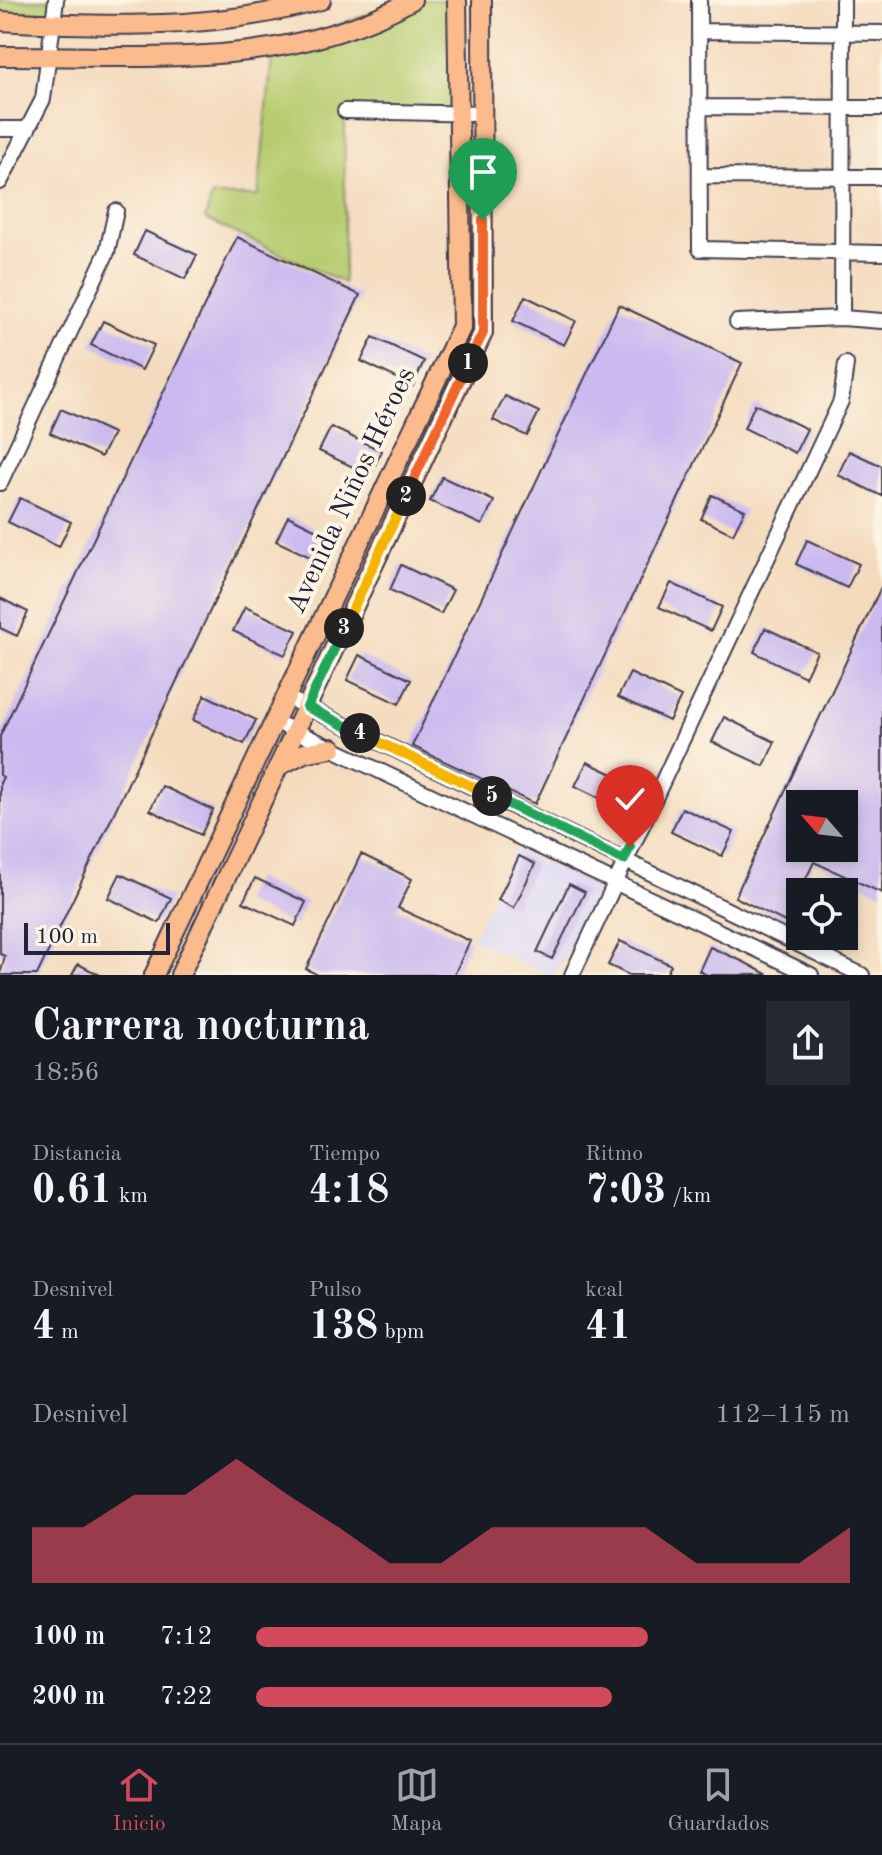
<!DOCTYPE html>
<html lang="es">
<meta charset="utf-8">
<style>
body{margin:0;font-family:"Old Standard TT",serif;background:#242831;color:#f1f3f6;height:100vh;display:flex;flex-direction:column;font-size:30px;white-space:nowrap}
*{box-sizing:border-box;margin:0}
p{font-size:26px;color:#9ea1a6}
.icon{flex:none;width:44px;height:44px;fill:none;stroke:currentColor;stroke-width:2;stroke-linecap:round;stroke-linejoin:round}
.map{position:relative;height:975px;overflow:hidden}
.sheet{display:flex;flex-direction:column;background:#171b24;flex:1}
.sheet>*{flex:none}
.needle{width:52px;rotate:298deg}
.tools{position:absolute;left:786px;top:790px;display:grid;gap:16px}
.tools a{display:grid;place-items:center;width:72px;height:72px;border-radius:0px;background:#171b24;box-shadow:0 4px 12px #0003;font-size:40px}
.scale{position:absolute;left:24px;bottom:20px;width:146px;box-sizing:border-box;padding-left:8px;border:4px solid #22223b;border-top:0;font-size:22px;line-height:28px;white-space:nowrap;color:#22223b;-webkit-text-stroke:6px #fcf5e5;paint-order:stroke}
.pin{position:absolute;display:grid;place-items:center;width:68px;height:68px;color:#fff;margin:-82px -34px;border-radius:50% 50% 50% 0;rotate:-45deg;box-shadow:0 0 8px #0007}
.pin .icon{rotate:45deg}
.km{position:absolute;width:40px;height:40px;margin:-20px;border-radius:50%;background:#222;color:#fff;font-size:22px;line-height:40px;text-align:center}
.round{display:grid;place-items:center;flex:none;width:84px;height:84px;border-radius:0px;background:#242831}
.overview{display:flex;align-items:center;justify-content:space-between;height:136px;padding:0 32px}
h1{font-size:44px;font-weight:700;line-height:60px}
.figures{display:grid;grid-template-columns:repeat(3,1fr);gap:12px;height:136px;padding:8px 32px}
.figures div{display:grid;align-content:center}
.figures b{font-size:40px;font-weight:700}
.figures small{font-size:22px;font-weight:400}
.figures p{font-size:22px}
.chart{height:224px;padding:16px 32px}
.chart p{display:flex;justify-content:space-between}
.chart svg{width:100%;height:144px;margin-top:8px;fill:#d1495b;opacity:.7}
ul{padding:0 32px;list-style:none;font-size:26px}
li{display:grid;grid-template-columns:128px 96px 1fr;align-items:center;height:60px}
li i{height:20px;border-radius:10px;background:#d1495b}
.menu{display:flex;justify-content:space-around;align-items:center;height:112px;border-top:2px solid #363941;background:#171b24;font-size:22px;color:#9ea1a6}
.menu a{display:grid;justify-items:center;gap:4px}
.menu .selected{color:#d1495b}
.map>svg:first-child{display:block}
</style>
<div class="map">
<svg width="882" height="975" viewBox="0 0 882 975">
<rect width="100%" height="100%" fill="#fcf5e5"/>
<filter id="ink" filterUnits="userSpaceOnUse"><feTurbulence type="fractalNoise" baseFrequency=".0125" numOctaves="2"/><feDisplacementMap in="SourceGraphic" scale="16" xChannelSelector="R" yChannelSelector="G"/><feConvolveMatrix kernelMatrix="1 2 1 2 8 2 1 2 1" color-interpolation-filters="sRGB"/></filter>
<filter id="wash" filterUnits="userSpaceOnUse"><feTurbulence type="fractalNoise" baseFrequency=".006" numOctaves="4" result="noise"/><feDisplacementMap in="SourceGraphic" scale="32" xChannelSelector="R" yChannelSelector="G"/><feGaussianBlur stdDeviation="1.8" result="paint"/><feColorMatrix in="noise" values="0 0 0 0 0 0 0 0 0 0 0 0 0 0 0 0 0 1.4 0 .05"/><feComposite in="paint" operator="in"/></filter>
<g filter="url(#wash)">
<rect width="100%" height="100%" fill="#f4dbbe"/>
<!-- built -->
<path fill="#d9d7f8" d="M515,849L596,888L554,975H546L472,939Z"/>
<!-- green -->
<path fill="#b7cc70" stroke="#6c7756" stroke-width="2" d="M0,0H53L51,13L0,11Z
M408,0H455L460,113L345,112L344,283L205,219L212,196H258L273,48Z"/>
<g id="blocks">
<!-- building -->
<path fill="#cbb9ef" fill-rule="evenodd" d="M145,231L197,255L185,279L134,255Z
M237,237L360,295L37,975H0L5,956L0,954V783L3,777L0,775V736Z
M525,296L576,321L564,345L513,321Z
M619,305L742,363L535,804L412,746Z
M103,321L154,345L142,370L91,345Z
M373,337L424,361L413,386L361,361Z
M505,396L539,412L527,436L493,420Z
M755,404L807,429L795,453L744,428Z
M61,409L113,433L101,457L50,433Z
M331,427L382,451L370,475L319,451Z
M849,451L882,466V496L838,475Z
M442,477L494,501L482,525L430,501Z
M712,495L745,510L733,534L701,519Z
M20,498L71,522L59,547L8,522Z
M288,516L339,541L327,565L276,541Z
M807,540L859,564L847,588L796,564Z
M401,565L453,590L441,614L390,590Z
M671,583L722,607L711,631L659,607Z
M882,585V893L814,862L785,922L735,897ZM800,804H844V848H800Z
M0,598L28,612L17,636L0,628Z
M245,607L297,631L285,655L233,631Z
M765,628L817,652L805,677L754,652Z
M359,655L411,680L399,704L347,680Z
M630,673L681,697L669,721L618,697Z
M205,695L256,720L244,744L193,720Z
M724,717L775,742L764,766L712,742Z
M587,762L638,786L626,811L575,786Z
M162,786L213,810L201,835L150,810Z
M682,808L734,832L722,856L671,832Z
M361,854L412,879L398,908L470,941L454,975H318L306,969Z
M519,856L535,864L514,908L498,900Z
M120,874L171,898L159,923L108,898Z
M255,878L306,902L295,926L243,902Z
M569,884L585,892L552,959L537,952Z
M620,941L671,965L666,975H629L608,965Z
M710,947L744,962L768,975H707L699,971Z
M78,964L100,975H72Z"/>
</g>
</g>
<g filter="url(#ink)">
<use href="#blocks" fill-opacity="0" stroke="#423e4f" stroke-width="2"/>
<g fill="none" stroke-linecap="round" stroke-linejoin="round">
<defs>
<path id="minor" d="M699,0L700,249L882,253
M700,31L882,33
M701,107L882,108
M345,111L483,114
M0,129H28
M701,176L882,177
M0,182L43,99L56,0
M842,318L843,0
M737,322L842,318L882,321
M0,483L107,252L116,211
M286,697L862,975
M274,721L811,975
M572,975L841,401L846,364"/>
<path id="major" d="M0,21C107,27 218,30 321,0
M0,56C138,55 287,72 412,0
M279,766L304,753L332,748
M154,975L462,326L457,0
M180,975L483,333L482,0"/>
</defs>
<!-- minor casing -->
<use href="#minor" stroke="#423e4f" stroke-width="18"/>
<!-- major casing -->
<use href="#major" stroke="#423e4f" stroke-width="22"/>
<!-- minor -->
<use href="#minor" stroke="#fff" stroke-width="14"/>
<!-- major -->
<use href="#major" stroke="#fbbb8c" stroke-width="18"/>
</g>
</g>
<g fill="none" stroke-linecap="round" stroke-linejoin="round" filter="url(#ink)">
<defs>
<path id="split-1" d="M468,363L483,333V220"/>
<path id="split-2" d="M406,496L468,363"/>
<path id="split-3" d="M344,628L406,496"/>
<path id="split-4" d="M344,628L307,707L360,733"/>
<path id="split-5" d="M360,733L492,796"/>
<path id="split-6" d="M492,796L624,860L630,847"/>
</defs>
<!-- split-1 casing -->
<use href="#split-1" stroke="#fff" stroke-width="16"/>
<!-- split-2 casing -->
<use href="#split-2" stroke="#fff" stroke-width="16"/>
<!-- split-3 casing -->
<use href="#split-3" stroke="#fff" stroke-width="16"/>
<!-- split-4 casing -->
<use href="#split-4" stroke="#fff" stroke-width="16"/>
<!-- split-5 casing -->
<use href="#split-5" stroke="#fff" stroke-width="16"/>
<!-- split-6 casing -->
<use href="#split-6" stroke="#fff" stroke-width="16"/>
<!-- split-1 -->
<use href="#split-1" stroke="#f0652b" stroke-width="10"/>
<!-- split-2 -->
<use href="#split-2" stroke="#f0652b" stroke-width="10"/>
<!-- split-3 -->
<use href="#split-3" stroke="#f5b400" stroke-width="10"/>
<!-- split-4 -->
<use href="#split-4" stroke="#22a559" stroke-width="10"/>
<!-- split-5 -->
<use href="#split-5" stroke="#f5b400" stroke-width="10"/>
<!-- split-6 -->
<use href="#split-6" stroke="#22a559" stroke-width="10"/>
</g>
<g text-anchor="middle" dominant-baseline="central" stroke-width="8" stroke-linejoin="round" paint-order="stroke">
<!-- street labels -->
<g font-size="28" fill="#22223b" stroke="#fcf5e5">
<text transform="translate(352 491) rotate(-65)">Avenida Niños Héroes</text>
</g>
</g>
</svg>
<div class="tools">
<a><svg class="needle" viewBox="-14 -14 28 28"><path d="M0-13l5 13h-10z" fill="#e53935"/><path d="M0 13l5-13h-10z" fill="#9ea1a6"/></svg></a>
<a><svg class="icon" aria-label="locate" viewBox="0 0 24 24"><circle cx="12" cy="12" r="6"/><path d="M12 2v4M12 18v4M2 12h4M18 12h4"/></svg></a>
</div>
<div class="scale">100 m</div>
<div class="pin" style="left:483px;top:220px;background:#1e9e55"><svg class="icon" aria-label="arrive" viewBox="0 0 24 24"><path d="M6 21V4h12l-3 4 3 4H6"/></svg></div>
<div class="pin" style="left:630px;top:847px;background:#d93025"><svg class="icon" aria-label="check" viewBox="0 0 24 24"><path d="M5 12l5 5 9-10"/></svg></div>
<b class="km" style="left:468px;top:363px">1</b>
<b class="km" style="left:406px;top:496px">2</b>
<b class="km" style="left:344px;top:628px">3</b>
<b class="km" style="left:360px;top:733px">4</b>
<b class="km" style="left:492px;top:796px">5</b>
</div>
<section class="sheet">
<div class="overview"><div><h1>Carrera nocturna</h1><p>18:56</p></div><a class="round"><svg class="icon" aria-label="share" viewBox="0 0 24 24"><path d="M12 15V3M7 8l5-5 5 5M5 13v7h14v-7"/></svg></a></div>
<div class="figures">
<div><p>Distancia</p><b>0.61<small> km</small></b></div>
<div><p>Tiempo</p><b>4:18</b></div>
<div><p>Ritmo</p><b>7:03<small> /km</small></b></div>
</div>
<div class="figures">
<div><p>Desnivel</p><b>4<small> m</small></b></div>
<div><p>Pulso</p><b>138<small> bpm</small></b></div>
<div><p>kcal</p><b>41</b></div>
</div>
<div class="chart"><p><span>Desnivel</span>112–115 m</p>
<svg viewBox="0 0 160 44" preserveAspectRatio="none"><path d="M0 44V27L10 27L20 17L30 17L40 6L50 17L60 27L70 38L80 38L90 27L100 27L110 27L120 27L130 38L140 38L150 38L160 27V44z"/></svg>
</div>
<ul>
<li><b>100 m</b>7:12<i style="width:66%"></i></li>
<li><b>200 m</b>7:22<i style="width:60%"></i></li>
</ul>
</section>
<nav class="menu">
<a class="selected"><svg class="icon" aria-label="home" viewBox="0 0 24 24"><path d="M3 11l9-7 9 7M6 9v11h12V9"/></svg>Inicio</a>
<a><svg class="icon" aria-label="map" viewBox="0 0 24 24"><path d="M3 6l6-2 6 2 6-2v14l-6 2-6-2-6 2zM9 4v14M15 6v14"/></svg>Mapa</a>
<a><svg class="icon" aria-label="saved" viewBox="0 0 24 24"><path d="M7 4h10v16l-5-4-5 4z"/></svg>Guardados</a>
</nav>
